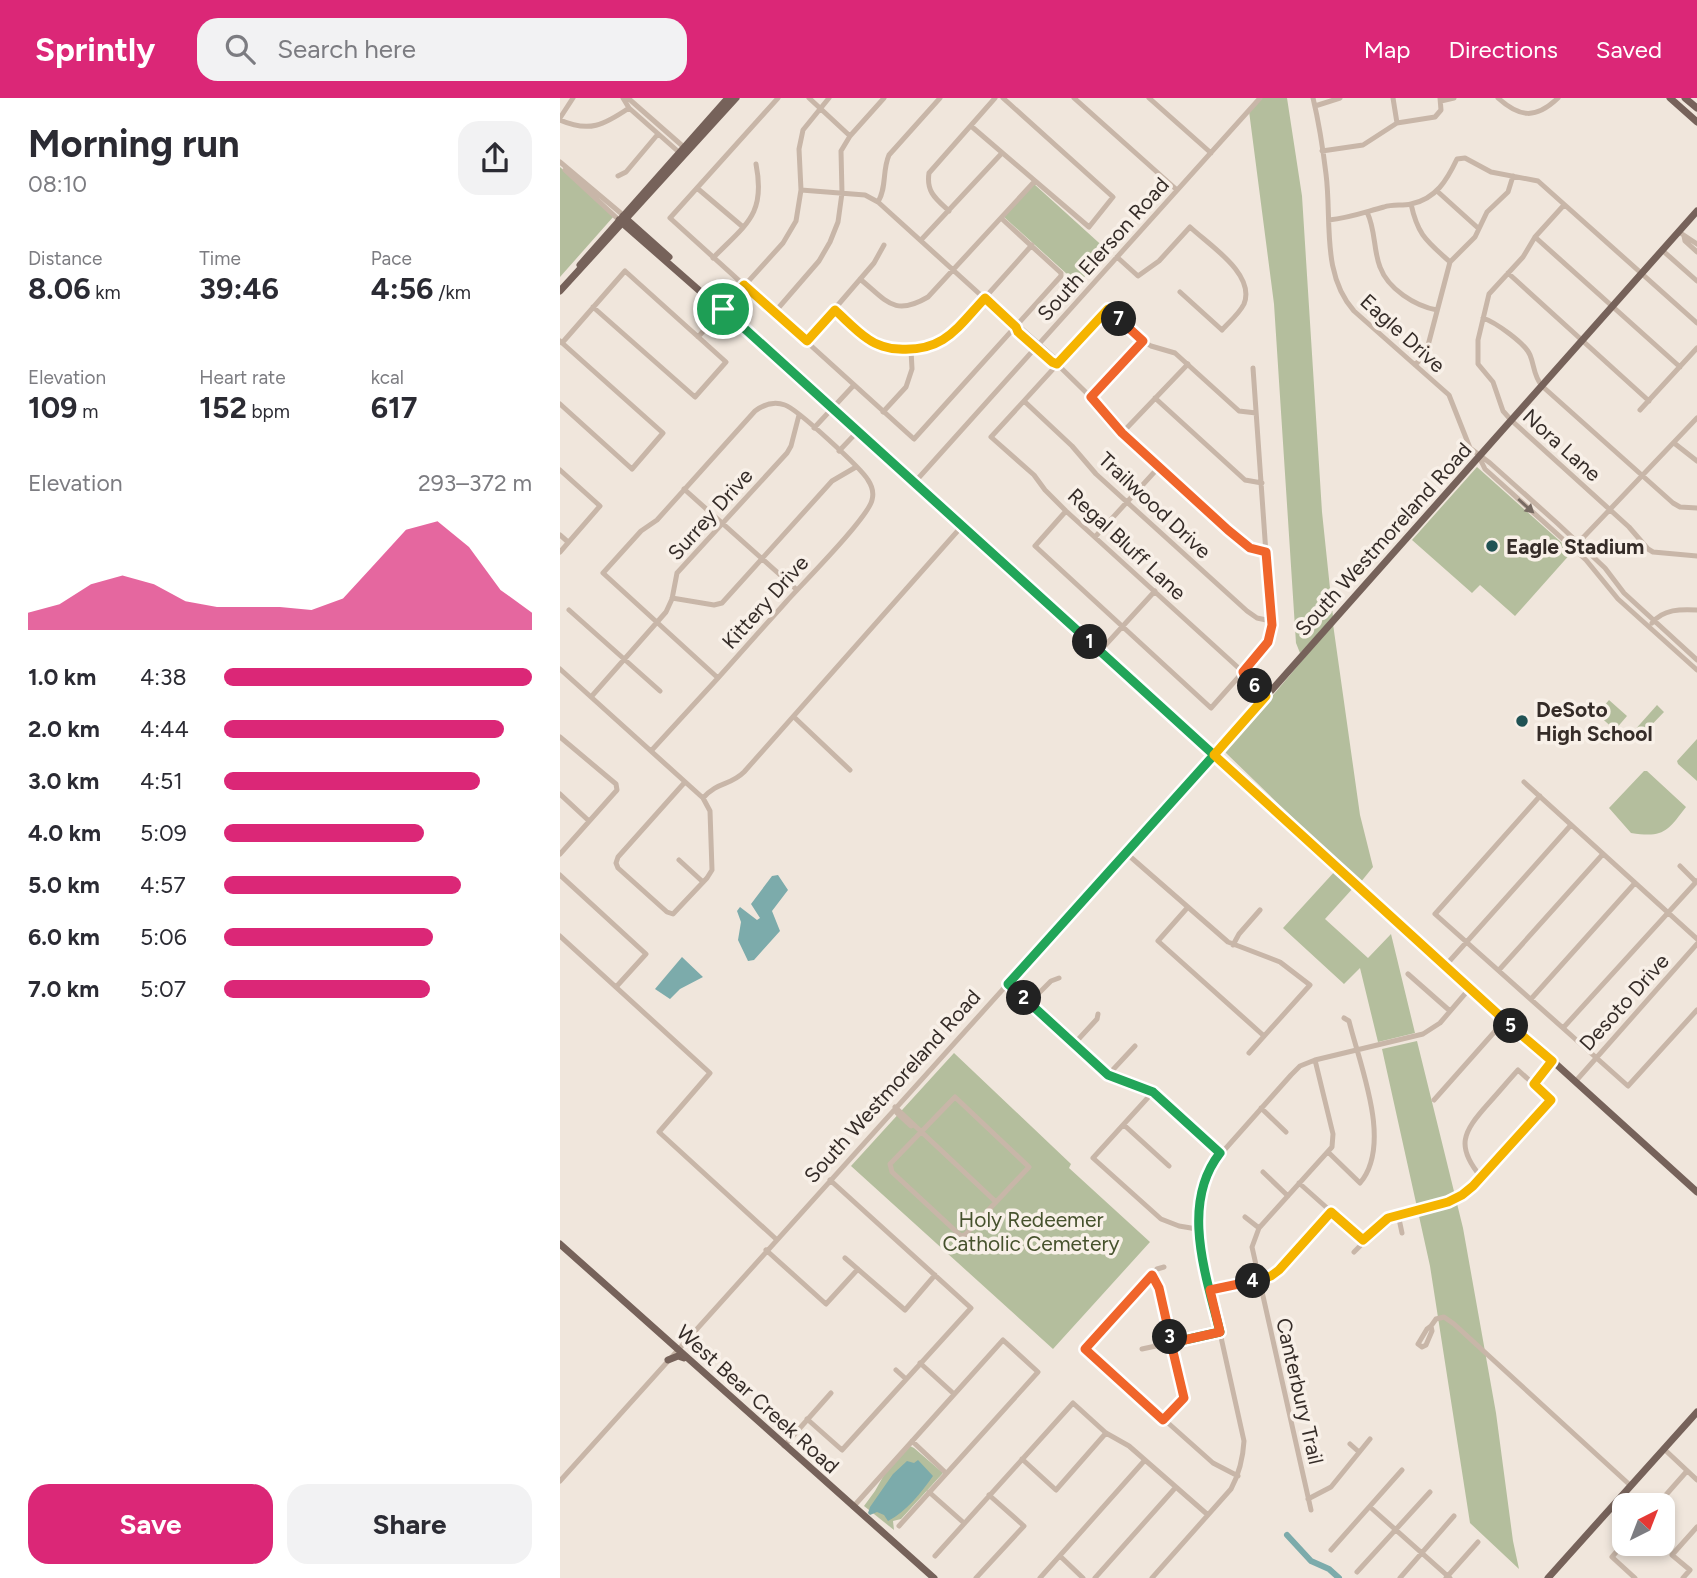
<!DOCTYPE html>
<meta charset="utf-8">
<style>
body{margin:0;font-family:Figtree,sans-serif;background:#f2f2f3;color:#2b2b33;height:100vh;display:flex;flex-direction:column;font-size:26px;white-space:nowrap}
*{box-sizing:border-box;margin:0}
p{font-size:23px;color:#7c7c81}
.icon{flex:none;width:38px;height:38px;fill:none;stroke:currentColor;stroke-width:2;stroke-linecap:round;stroke-linejoin:round}
.map{position:relative;flex:1;overflow:hidden}
.drawer{display:flex;flex-direction:column;background:#fff;width:560px}
.drawer>*{flex:none}
.needle{width:46px;rotate:42deg}
.buttons{position:absolute;left:1052px;top:1395px;display:grid;gap:14px}
.buttons a{display:grid;place-items:center;width:63px;height:63px;border-radius:14px;background:#fff;box-shadow:0 4px 10px #0003;font-size:35px}
.pin{position:absolute;display:grid;place-items:center;width:60px;height:60px;color:#fff;margin:-30px;border:4px solid #fff;border-radius:50%;box-shadow:0 2px 7px #0007}
.km{position:absolute;width:35px;height:35px;margin:-18px;border-radius:50%;background:#222;color:#fff;font-size:19px;line-height:35px;text-align:center}
.round{display:grid;place-items:center;flex:none;width:74px;height:74px;border-radius:21px;background:#f2f2f3}
.summary{display:flex;align-items:center;justify-content:space-between;height:119px;padding:0 28px}
h1{font-size:38px;font-weight:700;line-height:52px}
.figures{display:grid;grid-template-columns:repeat(3,1fr);gap:10px;height:119px;padding:7px 28px}
.figures div{display:grid;align-content:center}
.figures b{font-size:30px;font-weight:700}
.figures small{font-size:19px;font-weight:400}
.figures p{font-size:19px}
.chart{height:196px;padding:14px 28px}
.chart p{display:flex;justify-content:space-between}
.chart svg{width:100%;height:126px;margin-top:7px;fill:#db2777;opacity:.7}
.primary-button{display:flex;gap:14px;margin-top:auto;padding:14px 28px}
.primary-button a{flex:1;height:80px;border-radius:21px;background:#db2777;color:#fff;font-size:28px;font-weight:700;line-height:80px;text-align:center}
.primary-button a+a{background:#f2f2f3;color:#2b2b33}
ul{padding:0 28px;list-style:none;font-size:23px}
li{display:grid;grid-template-columns:112px 84px 1fr;align-items:center;height:52px}
li i{height:18px;border-radius:9px;background:#db2777}
header{display:flex;align-items:center;gap:42px;box-sizing:border-box;height:98px;padding:0 35px;background:#db2777;color:#fff}
header strong{font-size:33px}
nav{display:flex;gap:38px;margin-inline-start:auto;font-size:24px}
.search{width:490px;height:63px;background:#f2f2f3;display:flex;align-items:center;gap:18px;box-sizing:border-box;padding:0 24px;border-radius:21px;color:#7c7c81;font-size:26px}
main{display:flex;flex:1;min-height:0}
.map>svg:first-child{display:block}
</style>
<header>
<strong>Sprintly</strong>
<div class="search"><svg class="icon" aria-label="search" viewBox="0 0 24 24"><circle cx="10" cy="10" r="6"/><path d="M15 15l6 6"/></svg>Search here</div>
<nav><a>Map</a><a>Directions</a><a>Saved</a></nav>
</header>
<main>
<section class="drawer">
<div class="summary"><div><h1>Morning run</h1><p>08:10</p></div><a class="round"><svg class="icon" aria-label="share" viewBox="0 0 24 24"><path d="M12 15V3M7 8l5-5 5 5M5 13v7h14v-7"/></svg></a></div>
<div class="figures">
<div><p>Distance</p><b>8.06<small> km</small></b></div>
<div><p>Time</p><b>39:46</b></div>
<div><p>Pace</p><b>4:56<small> /km</small></b></div>
</div>
<div class="figures">
<div><p>Elevation</p><b>109<small> m</small></b></div>
<div><p>Heart rate</p><b>152<small> bpm</small></b></div>
<div><p>kcal</p><b>617</b></div>
</div>
<div class="chart"><p><span>Elevation</span>293–372 m</p>
<svg viewBox="0 0 160 44" preserveAspectRatio="none"><path d="M0 44V38L10 35L20 28L30 25L40 28L50 34L60 36L70 36L80 36L90 37L100 33L110 21L120 9L130 6L140 15L150 30L160 38V44z"/></svg>
</div>
<ul>
<li><b>1.0 km</b>4:38<i style="width:100%"></i></li>
<li><b>2.0 km</b>4:44<i style="width:91%"></i></li>
<li><b>3.0 km</b>4:51<i style="width:83%"></i></li>
<li><b>4.0 km</b>5:09<i style="width:65%"></i></li>
<li><b>5.0 km</b>4:57<i style="width:77%"></i></li>
<li><b>6.0 km</b>5:06<i style="width:68%"></i></li>
<li><b>7.0 km</b>5:07<i style="width:67%"></i></li>
</ul>
<div class="primary-button"><a>Save</a><a>Share</a></div>
</section>
<div class="map">
<svg width="1137" height="1480" viewBox="0 0 1137 1480">
<rect width="100%" height="100%" fill="#f0e6dc"/>
<!-- green -->
<path fill="#b4be9d" d="M701,0H727L742,98L762,414L773,519L740,555L736,545L714,206L689,13Z
M0,69L54,118L0,179Z
M474,86L548,153L518,186L444,119Z
M917,369L1012,454L955,518L920,487L912,495L852,442Z
M773,526L800,717L813,769L800,785L665,654Z
M1049,602L1067,618L1055,632L1037,616Z
M1097,607L1104,614L1079,640L1073,634Z
M1137,641V683L1118,666L1117,663Z
M1084,673H1087L1126,709C1107,734 1103,740 1071,735L1049,710Z
M776,772L794,789L765,821L808,860L831,836L855,935L818,944L800,870L784,886L723,830Z
M857,943L903,1130L936,1315L953,1443L959,1471L910,1425L870,1168L822,951Z
M394,955L511,1066L509,1070L590,1144L493,1251L291,1068Z
M350,1348L354,1350L383,1375L341,1421L333,1423L334,1432L304,1408L315,1393L324,1377Z"/>
<!-- water -->
<path fill="#7cabab" d="M218,777L228,792L212,813L220,833L194,862L188,863L178,842L181,824L177,813L180,809L197,822L200,820L191,806L212,778Z
M122,859L143,879L120,891L110,901L95,891Z
M358,1362L373,1378C360,1396 347,1413 328,1423L324,1417L317,1414L310,1417L308,1415L310,1409L333,1376L347,1363L354,1365Z"/>
<g fill="none" stroke-linecap="round" stroke-linejoin="round">
<!-- river -->
<path stroke="#7cabab" stroke-width="6" d="M727,1437L751,1463L769,1471L779,1480"/>
<!-- minor -->
<path stroke="#c8b6a8" stroke-width="5" d="M63,0L69,10L121,56
M68,0L126,51
M218,0L110,120L354,341L501,178V175L441,120
M249,0L290,38
M514,0L617,92
M589,0L651,55
M753,0C759,25 763,51 766,76C772,122 761,176 794,213L889,297L910,350L930,365L997,425L1045,470L1064,495L1137,562
M833,0L837,25
M938,0C960,20 976,21 998,0
M881,3L894,0
M755,8L780,0
M0,20L13,0
M0,22C29,35 44,27 69,10
M411,28L529,129L553,99L443,0
M762,53L803,47L837,25L875,19L881,12L880,0
M0,64L63,117
M5,72L59,122
M58,78L66,74L98,36
M137,90L183,129
M241,92L305,97L318,104L456,229L458,234L492,264L497,266
M877,93L918,130
M318,104C327,89 322,73 329,57L380,0
M851,106C858,138 867,143 890,164
M1004,107L975,139L963,159L929,196L918,242V266L933,284L943,313L951,322L1069,429L1088,451L1093,454L1137,458
M389,113C376,101 366,94 369,75L435,0
M807,114C816,133 813,151 820,169C828,191 855,208 877,212
M769,122C789,120 805,114 824,109C833,106 842,108 851,106C876,101 887,82 897,61L905,60L931,74L978,83L1137,225
M1119,134L1137,146
M1124,138L1125,143L1137,154
M975,139L1120,269
M361,142L442,55
M1102,152L1137,183
M557,159L578,178L599,163L630,129C649,147 696,176 684,206C679,216 669,224 662,232L620,194
M153,160C186,126 206,117 196,66
M948,175L1089,303
M300,181C327,203 334,219 368,199L474,84
M275,212L310,243L331,251H368L396,232L472,147
M214,215L259,163L270,144L278,124L282,95L281,53L290,38L324,0
M923,220C935,224 965,245 970,257C975,269 973,277 982,288L1113,405L1120,409L1137,410
M456,229L461,230L496,261L497,266L546,314L562,335L668,432L690,451L706,454
M138,239L223,145L236,123L241,92L239,51L243,32L269,0
M0,243L103,335L72,371L0,306
M247,243L314,165L324,147
M2,245L65,173L166,264L135,299L33,209
M855,267L866,255L890,164L915,139L927,114L948,94L953,78
M531,299L583,243
M595,300L685,382L702,385
M464,303L512,348L536,376L687,513L697,520L711,523
M1080,312L1137,250
M323,314L346,289L352,271L351,252
M696,315L679,313L615,255L591,248L583,243L548,211L431,339L474,377L485,392L506,413L683,574L685,579L706,598
M254,330L294,287
M562,335L628,266
M1114,345L1137,363
M279,353L298,333
M919,359L925,371L1026,462L1058,501L1137,572
M0,372L40,408L0,454
M354,385L700,0
M124,391L237,492
M506,413L475,448L651,610L699,556L708,544L711,527L693,270
M0,437L8,444
M535,439L599,369
M1017,446L1137,320
M112,500L154,507L162,505L272,383L296,369
M9,512L100,593
M1092,525C1103,511 1121,511 1137,512
M540,553L595,493
M0,571L143,700L150,713L152,772L147,780L113,816L107,814L58,770L56,765L58,759L125,684
M683,574L688,575L710,594
M31,599L106,514L112,501L117,475L227,355L231,348L239,317
M234,619L290,672
M0,639L56,686L57,692L0,756
M91,653L158,580L226,504C242,486 308,420 312,402C314,395 312,388 308,382C301,370 237,311 225,307C214,303 203,307 195,313L97,422L81,433L43,475L158,580
M964,684L1137,841
M0,696L29,723
M980,698L875,816L1068,988L1137,912
M143,700C158,683 170,688 184,674L402,428
M566,755L668,844L720,864L750,887L689,955
M119,762L143,784
M1120,768L1136,784
M0,777L86,856L56,889
M628,809L598,843L704,938
M0,838L150,975L99,1034L216,1141
M673,847L679,836L700,812
M886,867L1011,727
M939,872L1043,756
M848,876L890,913
M448,886L548,977L593,994L660,1055
M971,901L1075,785
M469,905L491,883L499,880
M1003,930L1137,783
M514,946L537,921L538,916
M548,977L575,948
M978,982L995,966
M1015,984L1137,846
M974,986L992,963
M593,994L533,1060L601,1121L619,1128L637,1131
M395,999L469,1069L405,1137L401,1138L332,1074L330,1066Z
M874,1002L945,922
M335,1009L436,1104
M701,1010L726,1034
M337,1015L351,1028L353,1027
M564,1027L609,1068
M768,1054L800,1085C833,1046 800,968 789,923L784,920
M703,1074L728,1098
M739,1085L803,1142
M838,1116L842,1135
M685,1119L699,1130
M206,1152L266,1206L298,1171
M794,1154L828,1120L888,1104L902,1097L913,1088L991,1002L958,972C948,983 938,995 928,1006C903,1034 895,1048 921,1079
M285,1160L345,1212L375,1177
M604,1169L597,1171L525,1251L653,1365L678,1378
M592,1177L599,1190L624,1300L603,1322
M650,1192L698,1182L719,1172L771,1114
M871,1228L876,1221L884,1219L894,1226L1071,1388
M871,1228L872,1233L866,1247L862,1249L858,1246L867,1231Z
M582,1251L660,1234
M360,1265L394,1296
M336,1272L346,1281
M247,1321L282,1352L411,1210L270,1082
M352,1343L386,1375
M790,1346L799,1354
M224,1348L271,1295
M1104,1351L1137,1382
M462,1361L496,1392L546,1335
M0,1383L654,657
M369,1394L404,1425
M748,1401L771,1389L810,1341
M1097,1407L1127,1373
M293,1409L443,1242L478,1274L339,1428
M810,1409L890,1480
M751,1412L692,1149L699,1130L772,1049L773,1036L755,962
M1064,1445L1052,1459L1075,1480
M771,1452L842,1372
M375,1458L513,1305L546,1335L569,1348L648,1417
M500,1458L523,1480
M797,1474L870,1394
M416,1480L464,1428L429,1397
M480,1480L585,1362
M535,1480L616,1389
M592,1480L671,1391C679,1376 683,1361 684,1343L637,1131L642,1096L651,1067L731,977L740,968L755,962L863,936L880,925L910,890
M840,1480L894,1418
M886,1480L918,1444
M1123,1480L1130,1472L1112,1457L1137,1429"/>
<!-- major -->
<path stroke="#76625a" stroke-width="7" d="M1110,0L1137,24
M1125,0L1137,10
M63,118L109,159
M59,122L273,310L1137,1094
M20,167L168,0
M0,193L176,0
M654,657L1137,113
M0,1146L374,1480
M108,1262L118,1258L124,1260
M988,1480L1137,1314"/>
</g>
<!-- one-way arrows -->
<defs><path id="oneway-solid" d="M-6-.8H1V-3.2L6.5 0L1 3.2V.8H-6Z" transform="scale(1.75)"/></defs>
<use fill="#776a62" href="#oneway-solid" transform="translate(966 408) rotate(42)"/>
<g fill="none" stroke-linecap="round" stroke-linejoin="round">
<defs>
<path id="split-1" d="M163,211L530,544"/>
<path id="split-2" d="M464,900L448,886L654,657L530,544"/>
<path id="split-3" d="M464,900L548,977L593,994L660,1055C620,1106 646,1177 660,1234L611,1245L610,1239"/>
<path id="split-4" d="M610,1239L599,1190L592,1177L525,1251L603,1322L624,1300L611,1245L660,1234L650,1192L693,1183"/>
<path id="split-5" d="M693,1183L711,1178L719,1172L771,1114L803,1142L828,1120L888,1104L902,1097L913,1088L991,1002L974,986L992,963L951,928"/>
<path id="split-6" d="M695,588L706,598L654,657L951,928"/>
<path id="split-7" d="M559,221L583,243L531,299L562,335L668,432L690,450L706,454L712,527L708,544L683,574L685,579L695,588"/>
<path id="split-8" d="M163,211L184,187L247,243L275,212C286,222 296,233 308,241C316,247 329,251 339,251C384,254 397,230 425,200L456,229L458,234L492,264L497,266L548,211L559,221"/>
</defs>
<!-- split-1 casing -->
<use href="#split-1" stroke="#fff" stroke-width="14"/>
<!-- split-2 casing -->
<use href="#split-2" stroke="#fff" stroke-width="14"/>
<!-- split-3 casing -->
<use href="#split-3" stroke="#fff" stroke-width="14"/>
<!-- split-4 casing -->
<use href="#split-4" stroke="#fff" stroke-width="14"/>
<!-- split-5 casing -->
<use href="#split-5" stroke="#fff" stroke-width="14"/>
<!-- split-6 casing -->
<use href="#split-6" stroke="#fff" stroke-width="14"/>
<!-- split-7 casing -->
<use href="#split-7" stroke="#fff" stroke-width="14"/>
<!-- split-8 casing -->
<use href="#split-8" stroke="#fff" stroke-width="14"/>
<!-- split-1 -->
<use href="#split-1" stroke="#22a559" stroke-width="9"/>
<!-- split-2 -->
<use href="#split-2" stroke="#22a559" stroke-width="9"/>
<!-- split-3 -->
<use href="#split-3" stroke="#22a559" stroke-width="9"/>
<!-- split-4 -->
<use href="#split-4" stroke="#f0652b" stroke-width="9"/>
<!-- split-5 -->
<use href="#split-5" stroke="#f5b400" stroke-width="9"/>
<!-- split-6 -->
<use href="#split-6" stroke="#f5b400" stroke-width="9"/>
<!-- split-7 -->
<use href="#split-7" stroke="#f0652b" stroke-width="9"/>
<!-- split-8 -->
<use href="#split-8" stroke="#f5b400" stroke-width="9"/>
</g>
<!-- markers -->
<g fill="#205254" stroke="#f8f0e8" stroke-width="2.5">
<circle cx="932" cy="448" r="7"/>
<circle cx="962" cy="623" r="7"/>
</g>
<g text-anchor="middle" dominant-baseline="central" stroke-width="7" stroke-linejoin="round" paint-order="stroke">
<!-- street labels -->
<g font-size="21" fill="#352c28" stroke="#f8f0e8">
<text transform="translate(543 151) rotate(-48)">South Elerson Road</text>
<text transform="translate(843 235) rotate(42)">Eagle Drive</text>
<text transform="translate(1002 347) rotate(42)">Nora Lane</text>
<text transform="translate(595 407) rotate(43)">Trailwood Drive</text>
<text transform="translate(150 416) rotate(-48)">Surrey Drive</text>
<text transform="translate(823 441) rotate(-48)">South Westmoreland Road</text>
<text transform="translate(567 446) rotate(43)">Regal Bluff Lane</text>
<text transform="translate(205 504) rotate(-48)">Kittery Drive</text>
<text transform="translate(1064 904) rotate(-48)">Desoto Drive</text>
<text transform="translate(332 988) rotate(-48)">South Westmoreland Road</text>
<text transform="translate(740 1293) rotate(77)">Canterbury Trail</text>
<text transform="translate(198 1301) rotate(42)">West Bear Creek Road</text>
</g>
<!-- poi labels -->
<g font-size="21" font-weight="bold" fill="#352c28" stroke="#f8f0e8" text-anchor="start">
<text x="946" y="448">Eagle Stadium</text>
<text x="976" y="611">DeSoto<tspan x="976" dy="24">High School</tspan></text>
</g>
<!-- park labels -->
<g font-size="21" fill="#46522d" stroke="#f8f0e8">
<text x="471" y="1121">Holy Redeemer<tspan x="471" dy="24">Catholic Cemetery</tspan></text>
</g>
</g>
</svg>
<div class="buttons">
<a><svg class="needle" viewBox="-14 -14 28 28"><path d="M0-13l5 13h-10z" fill="#e53935"/><path d="M0 13l5-13h-10z" fill="#7c7c81"/></svg></a>
</div>
<div class="pin" style="left:163px;top:211px;background:#1e9e55"><svg class="icon" aria-label="arrive" viewBox="0 0 24 24"><path d="M6 21V4h12l-3 4 3 4H6"/></svg></div>
<b class="km" style="left:530px;top:544px">1</b>
<b class="km" style="left:464px;top:900px">2</b>
<b class="km" style="left:610px;top:1239px">3</b>
<b class="km" style="left:693px;top:1183px">4</b>
<b class="km" style="left:951px;top:928px">5</b>
<b class="km" style="left:695px;top:588px">6</b>
<b class="km" style="left:559px;top:221px">7</b>
</div>
</main>
